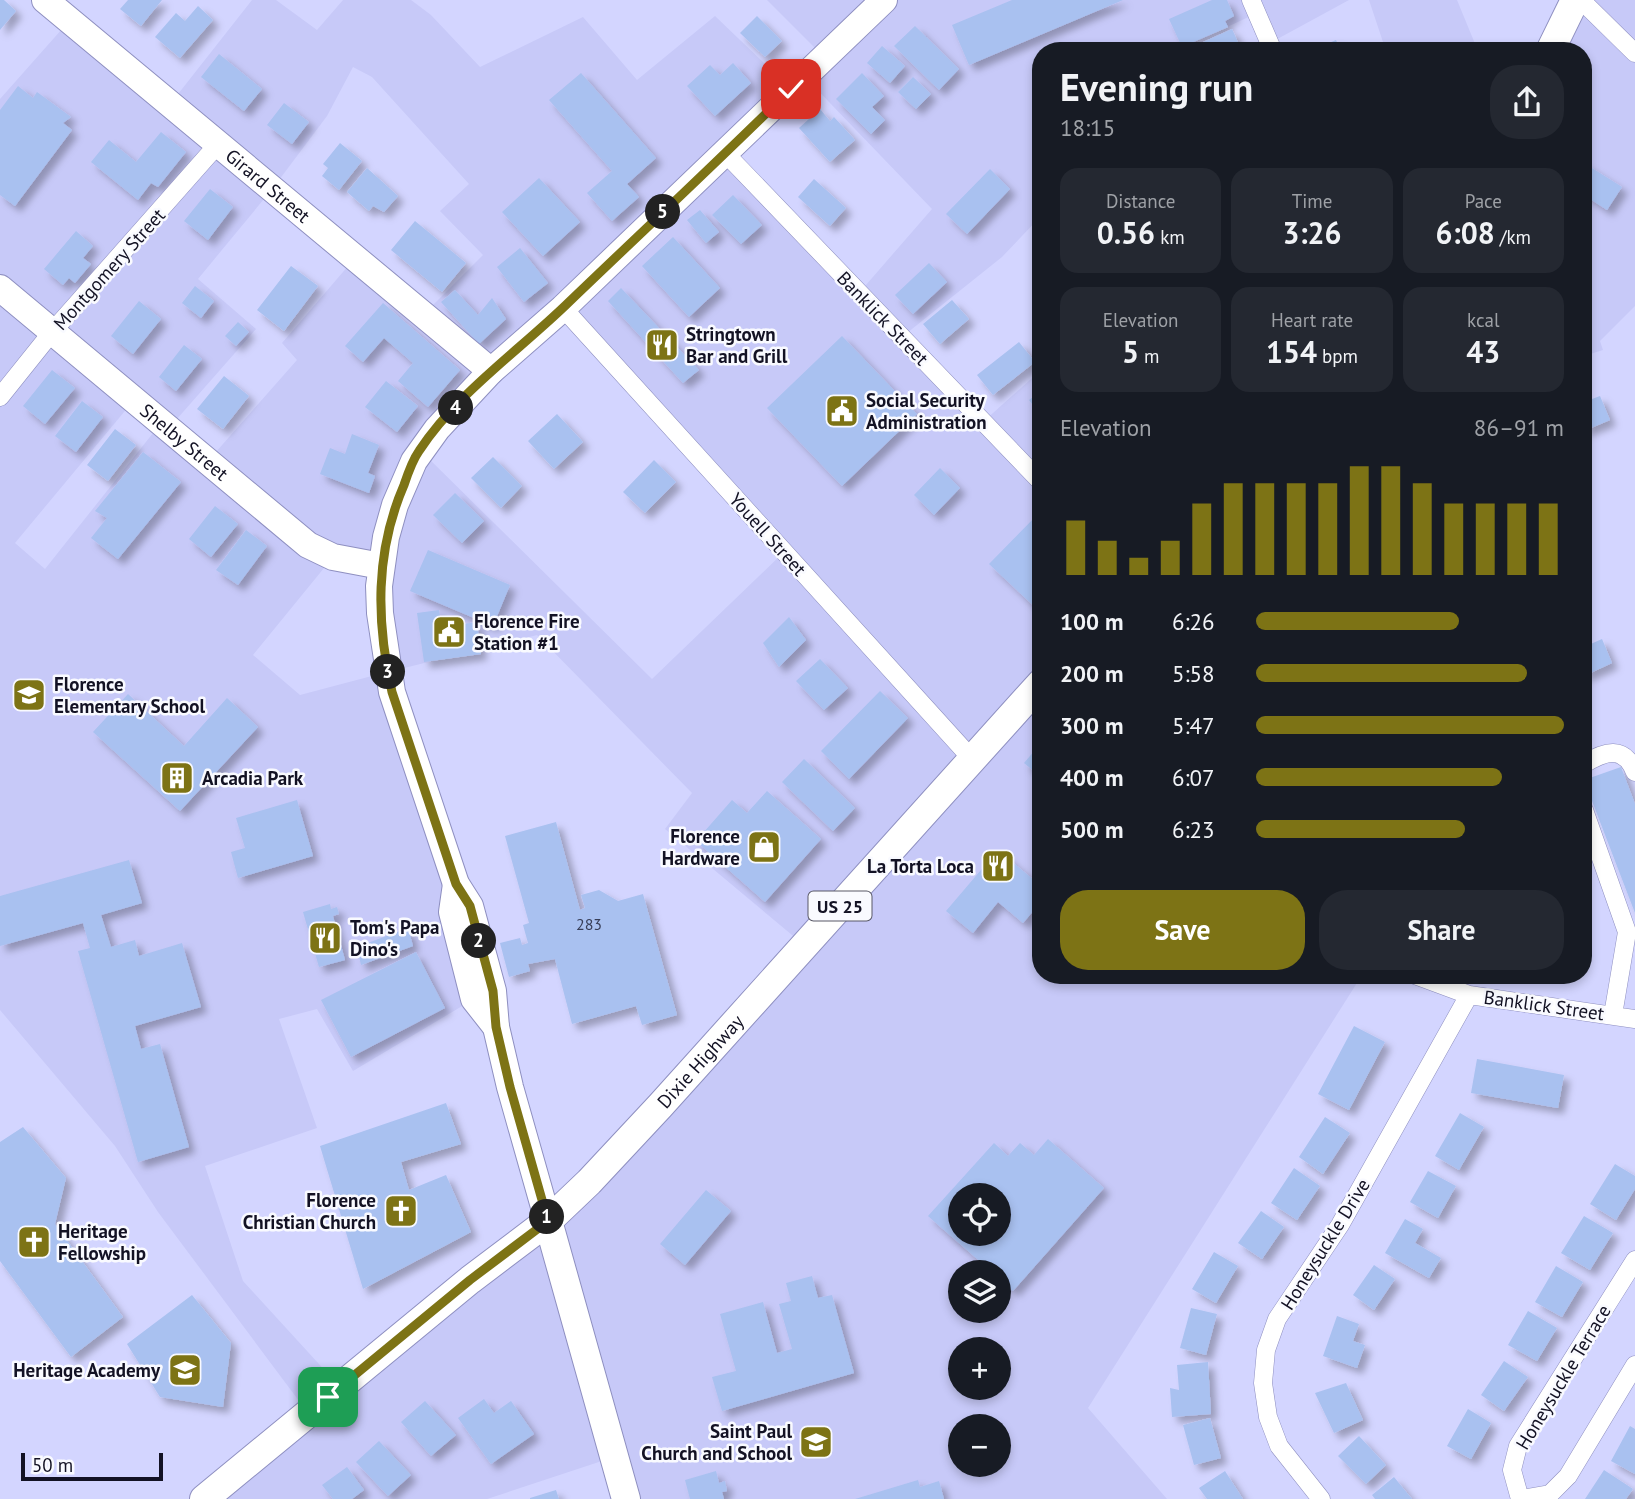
<!DOCTYPE html>
<meta charset="utf-8">
<style>
body{margin:0;font-family:"PT Sans",sans-serif;background:#242831;color:#f1f3f6;height:100vh;display:flex;flex-direction:column;font-size:26px;white-space:nowrap}
*{box-sizing:border-box;margin:0}
p{font-size:23px;color:#9ea1a6}
.icon{flex:none;width:38px;height:38px;fill:none;stroke:currentColor;stroke-width:2;stroke-linecap:round;stroke-linejoin:round}
.map{position:relative;flex:1;overflow:hidden}
.sheet{position:absolute;left:1032px;top:42px;width:560px;height:942px;display:flex;flex-direction:column;background:#171b24;border-radius:28px;box-shadow:0 4px 10px #0003}
.sheet>*{flex:none}
.buttons{position:absolute;left:948px;top:1183px;display:grid;gap:14px}
.buttons a{display:grid;place-items:center;width:63px;height:63px;border-radius:50%;background:#171b24;box-shadow:0 4px 10px #0003;font-size:35px}
.scale{position:absolute;left:21px;bottom:18px;width:142px;box-sizing:border-box;padding-left:7px;border:4px solid #131224;border-top:0;font-size:19px;line-height:24px;white-space:nowrap;color:#131224;-webkit-text-stroke:5px #f9faff;paint-order:stroke}
.pin{position:absolute;display:grid;place-items:center;width:60px;height:60px;color:#fff;margin:-30px;border-radius:14px;box-shadow:0 4px 10px #0006}
.km{position:absolute;width:35px;height:35px;margin:-18px;border-radius:50%;background:#222;color:#fff;font-size:19px;line-height:35px;text-align:center}
.round{display:grid;place-items:center;flex:none;width:74px;height:74px;border-radius:28px;background:#242831}
.headline{display:flex;align-items:center;justify-content:space-between;height:119px;padding:0 28px}
h1{font-size:38px;font-weight:800;line-height:52px}
.stats{display:grid;grid-template-columns:repeat(3,1fr);gap:10px;height:119px;padding:7px 28px}
.stats div{display:grid;align-content:center;border-radius:18px;background:#242831;text-align:center}
.stats b{font-size:30px;font-weight:800}
.stats small{font-size:19px;font-weight:400}
.stats p{font-size:19px}
.chart{height:196px;padding:14px 28px}
.chart p{display:flex;justify-content:space-between}
.chart svg{width:100%;height:126px;margin-top:7px;stroke:#7d7315;stroke-width:6}
.button{display:flex;gap:14px;margin-top:auto;padding:14px 28px}
.button a{flex:1;height:80px;border-radius:28px;background:#7d7315;color:#fff;font-size:28px;font-weight:800;line-height:80px;text-align:center}
.button a+a{background:#242831;color:#f1f3f6}
ul{padding:0 28px;list-style:none;font-size:23px}
li{display:grid;grid-template-columns:112px 84px 1fr;align-items:center;height:52px}
li i{height:18px;border-radius:9px;background:#7d7315}
.map>svg:first-child{display:block}
</style>
<div class="map">
<svg width="1635" height="1499" viewBox="0 0 1635 1499">
<defs>
<filter id="shadow"><feDropShadow dx="6" dy="6" stdDeviation="3.5" flood-color="#0004"/></filter>
</defs>
<rect width="100%" height="100%" fill="#d3d5ff"/>
<!-- built -->
<path fill="#c7c9f8" fill-rule="evenodd" d="M252,0H276L317,30L343,0H411L431,15L480,67L583,17L637,80L715,16L791,89L725,153L859,293L932,209L804,76L824,57L767,0H1349L1270,43L1257,13L1176,51H1041V216L1002,257L902,337L983,422L1041,370V975H1362L1088,1408L1167,1499H626L614,1457L487,1499H204L308,1413L158,1212L115,1146L0,1010V99L70,20L171,103ZM353,67L372,77L469,184L440,211L483,255L423,315L355,258L282,343L297,360L208,461L169,428L256,329L198,279L273,188L327,116ZM564,308L784,552L652,679L420,450ZM134,400L161,423L45,569L15,543ZM333,557L381,567L387,672L300,695L253,655ZM537,635L692,793L665,829L804,945L548,1221L340,1387L243,1281L205,1166L317,1128L279,1019L317,1009L353,1071L474,999L388,672ZM961,1195H999V1234H961ZM961,1272H999V1311H961ZM961,1349H999V1388H961ZM961,1426H999V1465H961Z
M1369,0H1457L1478,51H1386Z
M1575,0H1635V306L1600,341L1603,350L1584,356V51H1551Z"/>
<!-- building -->
<path fill="#a9c1f0" fill-rule="evenodd" filter="url(#shadow)" d="M0,0H4L16,11L0,30Z
M128,0H162L141,26L120,9Z
M1012,0H1123L969,65L952,25Z
M1212,0H1227L1234,16L1225,21L1228,27L1182,47L1169,19Z
M198,6L213,20L180,58L155,37L176,13L185,21Z
M757,16L782,41L765,57L740,33Z
M915,26L959,69L939,90L894,46Z
M1232,29L1242,51H1205L1201,43Z
M1336,40L1341,51H1310Z
M1415,44L1431,51H1413Z
M882,46L905,66L890,83L867,63Z
M219,54L262,89L244,111L201,77Z
M733,63L751,83L715,116L687,86L710,65L720,75Z
M581,73L656,158L627,184L639,197L612,221L587,193L612,171L549,100Z
M862,73L884,96L872,107L885,120L871,134L836,99Z
M913,77L931,94L916,109L898,92Z
M18,86L33,98L37,92L71,117L63,123L72,130L15,206L0,195V110Z
M284,103L309,122L292,144L267,125Z
M820,109L830,121L834,117L855,140L830,162L799,128Z
M161,132L186,152L158,187L151,183L138,200L91,162L109,140L136,162Z
M340,143L362,161L339,190L322,176L328,168L323,164Z
M1584,163L1622,187L1607,210L1584,195Z
M367,168L398,196L384,212L373,206L369,211L347,192Z
M990,169L1010,189L967,234L946,214Z
M539,178L580,222L543,256L502,212Z
M814,179L846,208L830,226L798,197Z
M210,189L233,207L208,240L184,221Z
M733,195L762,225L741,244L712,215Z
M700,210L719,232L706,243L687,220Z
M415,221L466,263L442,292L391,250Z
M76,231L93,246L83,258L91,264L75,283L69,278L63,285L44,269Z
M673,237L720,288L689,317L642,266Z
M520,248L548,283L524,302L497,267Z
M929,263L947,282L913,314L895,295Z
M291,266L318,286L284,331L257,310Z
M195,286L214,301L201,318L182,303Z
M621,288L699,370L683,383L608,301Z
M455,290L478,315L492,298L506,319L479,344L441,302Z
M952,300L969,319L940,344L923,324Z
M139,301L161,319L133,354L111,336Z
M383,303L460,370L428,407L398,381L413,363L384,338L363,362L345,346Z
M238,322L249,332L236,346L225,336Z
M842,336L917,414L842,486L767,408Z
M1019,342L1035,362L993,395L977,375Z
M184,345L202,359L176,391L159,377Z
M52,370L75,388L45,424L23,406Z
M224,376L249,396L223,429L197,409Z
M386,381L418,406L397,432L365,407Z
M1041,391V416L1029,400Z
M1600,396L1610,420L1584,431V402Z
M82,401L103,417L76,452L55,436Z
M557,414L583,442L554,469L528,441Z
M115,429L136,445L108,481L87,465Z
M352,434L379,445L368,473L375,476L369,493L320,474L330,448L345,454Z
M143,452L181,482L118,559L91,538L107,518L95,511Z
M493,457L522,486L501,508L471,478Z
M654,460L676,482L645,513L623,492Z
M940,468L960,488L934,515L914,495Z
M455,493L484,521L462,543L433,515Z
M215,506L238,524L211,557L189,539Z
M1037,515L1041,518V606L1038,610L989,564Z
M246,530L267,546L238,585L216,570Z
M428,550L510,585L493,626L410,591Z
M439,610L442,627L477,622L481,654L424,662L417,613Z
M789,617L806,640L779,667L763,643Z
M1602,639L1612,663L1584,676V647Z
M820,659L848,688L824,710L796,681Z
M880,691L908,718L849,779L821,751Z
M128,694L184,746L227,698L258,727L180,811L93,732Z
M1041,743V777L1024,763Z
M804,759L855,808L833,831L782,782Z
M1621,767L1635,804V913L1584,780Z
M767,791L821,839L765,902L696,841L732,800L747,813Z
M297,800L313,856L238,878L231,852L245,848L236,818Z
M556,822L580,910L585,908L581,895L599,890L618,901L643,894L677,1015L642,1025L636,1006L572,1024L555,959L528,964L530,971L509,977L500,943L520,938L522,945L528,943L523,925L529,923L505,836Z
M998,850L1041,886V902L1023,923L998,902L973,933L946,911Z
M129,860L142,903L101,915L111,947L135,940L139,956L182,943L201,1007L135,1026L141,1049L160,1044L189,1147L138,1162L78,951L90,948L83,923L0,946V896Z
M330,904L331,909L337,907L339,914L333,916L345,960L319,967L303,912Z
M408,928L413,946L361,965L357,947Z
M416,952L445,1008L351,1057L321,1000Z
M1354,1026L1385,1042L1349,1110L1318,1094Z
M1477,1059L1564,1075L1558,1108L1471,1093Z
M446,1103L461,1144L401,1162L409,1190L446,1175L471,1232L363,1289L320,1146Z
M1460,1113L1484,1127L1459,1170L1435,1156Z
M1325,1117L1350,1133L1323,1174L1299,1157Z
M23,1127L66,1178L55,1224L123,1317L71,1357L0,1261V1142Z
M1048,1139L1104,1188L1013,1291L999,1279V1272H992L928,1216L994,1143L1008,1156L1020,1143L1034,1155ZM961,1195H999V1234H961Z
M1615,1164L1635,1176V1189L1616,1220L1590,1204Z
M1294,1168L1320,1186L1297,1220L1271,1203Z
M1428,1171L1456,1186L1438,1218L1410,1202Z
M706,1190L731,1211L685,1265L660,1244Z
M1261,1211L1284,1227L1262,1259L1238,1243Z
M1584,1216L1613,1233L1590,1270L1561,1253Z
M1405,1219L1423,1229L1415,1243L1441,1258L1429,1278L1385,1253Z
M1214,1252L1238,1266L1216,1303L1192,1289Z
M1374,1265L1395,1279L1374,1310L1353,1295Z
M1556,1266L1583,1282L1562,1317L1535,1302Z
M812,1276L818,1298L832,1295L854,1373L722,1411L712,1377L736,1371L720,1314L763,1302L777,1353L792,1349L779,1304L791,1301L786,1283Z
M192,1295L231,1343L223,1407L160,1397L127,1344Z
M1191,1308L1217,1314L1206,1355L1180,1348Z
M1528,1311L1557,1328L1537,1361L1508,1345Z
M1337,1316L1359,1324L1353,1341L1365,1345L1357,1368L1323,1356Z
M1504,1361L1528,1377L1504,1411L1481,1395Z
M1208,1362L1211,1414L1172,1417L1170,1388L1179,1390L1177,1365Z
M1346,1383L1363,1420L1334,1433L1315,1393Z
M484,1399L494,1413L511,1401L534,1434L491,1464L458,1418Z
M425,1401L456,1435L431,1456L401,1422Z
M1468,1409L1491,1423L1471,1459L1447,1446Z
M1210,1418L1221,1458L1194,1465L1183,1425Z
M1630,1426L1635,1429V1474L1611,1461Z
M1359,1436L1386,1465L1366,1484L1338,1456Z
M379,1441L411,1475L388,1496L356,1462Z
M347,1467L364,1490L352,1499H333L322,1485Z
M1604,1470L1633,1489L1626,1499H1585Z
M716,1471L719,1483L725,1481L727,1491L722,1492L724,1499H690L685,1480Z
M1225,1471L1243,1499H1207L1199,1488Z
M1394,1477L1412,1499H1375L1372,1495Z
M918,1480L920,1487L939,1481L944,1499H855Z
M556,1490L559,1499H530V1498Z"/>
<g fill="none" stroke-linecap="round" stroke-linejoin="round">
<defs>
<path id="street" d="M1251,0L1273,51
M1581,0L1635,53
M725,153L1041,482
M563,308L972,759
M0,397L52,332L219,143
M1584,764C1605,751 1624,745 1635,772
M1584,810L1627,932L1613,1015
M1415,975L1469,995L1635,1019
M1321,1499L1279,1446L1268,1417L1263,1383L1266,1350L1277,1319L1340,1225L1469,995
M1520,1499L1512,1470L1518,1446L1635,1260
M1522,1499L1550,1494L1568,1476L1635,1365"/>
<g id="secondary">
<path id="s1" d="M45,0L491,371"/>
<path id="s2" d="M0,288L308,545L333,557L381,566"/>
<path d="M456,884L452,912L474,999L496,1027"/>
<path d="M548,1221L510,1087L496,1027L493,991L470,906L456,884L392,692L380,613L379,586L386,537L395,505L414,461L437,429L491,371L563,308L884,0"/>
</g>
<g id="primary">
<path d="M1550,51L1575,0"/>
<path d="M548,1221L626,1499"/>
<path id="s3" d="M204,1499L470,1280L548,1221L589,1182L660,1106L1041,683"/>
</g>
</defs>
<!-- street casing -->
<use href="#street" stroke="#8e8fc0" stroke-width="19"/>
<!-- secondary casing -->
<use href="#secondary" stroke="#8e8fc0" stroke-width="28"/>
<!-- primary casing -->
<use href="#primary" stroke="#8e8fc0" stroke-width="30"/>
<!-- street -->
<use href="#street" stroke="#fff" stroke-width="18"/>
<!-- secondary -->
<use href="#secondary" stroke="#fff" stroke-width="26"/>
<!-- primary -->
<use href="#primary" stroke="#fff" stroke-width="28"/>
</g>
<g fill="none" stroke-linecap="round" stroke-linejoin="round">
<defs>
<path id="route" d="M328,1397L470,1280L548,1221L510,1087L496,1027L493,991L470,906L456,884L392,692C376,621 375,552 404,485C408,473 412,461 419,451C457,393 520,350 569,302C643,231 718,161 791,89"/>
</defs>
<!-- route casing -->
<use href="#route" stroke="#fff" stroke-width="14"/>
<!-- route -->
<use href="#route" stroke="#7d7315" stroke-width="9"/>
</g>
<!-- icons -->
<defs>
<symbol id="restaurant-square" viewBox="-11 -11 22 22"><rect x="-9" y="-9" width="18" height="18" rx="4" fill="#7d7315" stroke="#f9faff"/><path d="M-5-6h1v4h1v-4h1v4h1v-4h1v5L-1.5 .5V6h-2V.5L-5-1ZM5-6V6H3V1.5H1.5Q1.5-4 5-6Z" fill="#fff"/></symbol>
<symbol id="civic-square" viewBox="-11 -11 22 22"><rect x="-9" y="-9" width="18" height="18" rx="4" fill="#7d7315" stroke="#f9faff"/><path d="M-.6-6.5H3V-4.5H.6V-3L4-1V1h2V6H-6V1h2V-1L-.6-3ZM-1.2 2.5V6h2.4V2.5Z" fill="#fff"/></symbol>
<symbol id="school-square" viewBox="-11 -11 22 22"><rect x="-9" y="-9" width="18" height="18" rx="4" fill="#7d7315" stroke="#f9faff"/><path d="M0-5L7-2L0 1L-7-2ZM-4 1L0 2.5L4 1V4Q0 6-4 4Z" fill="#fff"/></symbol>
<symbol id="building-square" viewBox="-11 -11 22 22"><rect x="-9" y="-9" width="18" height="18" rx="4" fill="#7d7315" stroke="#f9faff"/><path d="M-4-6H4V6H1V3H-1V6H-4ZM-2.5-4.3h1.7v1.8h-1.7ZM.8-4.3h1.7v1.8H.8ZM-2.5-1h1.7V.8h-1.7ZM.8-1h1.7V.8H.8Z" fill="#fff"/></symbol>
<symbol id="shop-square" viewBox="-11 -11 22 22"><rect x="-9" y="-9" width="18" height="18" rx="4" fill="#7d7315" stroke="#f9faff"/><path d="M-5-2.5h2.3a2.7 3.5 0 0 1 5.4 0H5L5.5 6h-11ZM-1.5-2.5h3a1.5 2.3 0 0 0-3 0Z" fill="#fff"/></symbol>
<symbol id="church-square" viewBox="-11 -11 22 22"><rect x="-9" y="-9" width="18" height="18" rx="4" fill="#7d7315" stroke="#f9faff"/><path d="M-1.2-6h2.4v3.5h3.3v2.4h-3.3V6h-2.4V-.1h-3.3v-2.4h3.3Z" fill="#fff"/></symbol>
</defs>
<g fill-rule="evenodd">
<use href="#restaurant-square" x="643" y="326" width="38" height="38"/>
<use href="#civic-square" x="823" y="392" width="38" height="38"/>
<use href="#civic-square" x="430" y="613" width="38" height="38"/>
<use href="#school-square" x="10" y="676" width="38" height="38"/>
<use href="#building-square" x="158" y="759" width="38" height="38"/>
<use href="#shop-square" x="745" y="828" width="38" height="38"/>
<use href="#restaurant-square" x="979" y="847" width="38" height="38"/>
<use href="#restaurant-square" x="306" y="919" width="38" height="38"/>
<use href="#church-square" x="382" y="1192" width="38" height="38"/>
<use href="#church-square" x="15" y="1223" width="38" height="38"/>
<use href="#school-square" x="166" y="1351" width="38" height="38"/>
<use href="#school-square" x="797" y="1423" width="38" height="38"/>
</g>
<g text-anchor="middle" dominant-baseline="central" stroke-width="5" stroke-linejoin="round" paint-order="stroke">
<!-- number labels -->
<g font-size="16" fill="#383e57">
<text x="589" y="924">283</text>
</g>
<!-- shield labels -->
<rect fill="#f9faff" stroke="#585866" stroke-width="2" x="808.5" y="891.5" width="63" height="29" rx="5"/>
<g font-size="18" font-weight="bold" fill="#131224">
<text x="840" y="906">US 25</text>
</g>
<!-- street labels -->
<g font-size="19" fill="#131224" stroke="#f9faff">
<text stroke="none"><textPath href="#s1" startOffset="290">Girard Street</textPath></text>
<text transform="translate(109 269) rotate(-48)">Montgomery Street</text>
<text transform="translate(883 318) rotate(46)">Banklick Street</text>
<text stroke="none"><textPath href="#s2" startOffset="240">Shelby Street</textPath></text>
<text transform="translate(768 534) rotate(48)">Youell Street</text>
<text transform="translate(1544 1005) rotate(8)">Banklick Street</text>
<text stroke="none"><textPath href="#s3" startOffset="663">Dixie Highway</textPath></text>
<text transform="translate(1325 1244) rotate(-58)">Honeysuckle Drive</text>
<text transform="translate(1563 1377) rotate(-59)">Honeysuckle Terrace</text>
</g>
<!-- poi labels -->
<g font-size="19" font-weight="bold" fill="#131224" stroke="#f9faff" text-anchor="start">
<text x="686" y="334">Stringtown<tspan x="686" dy="22">Bar and Grill</tspan></text>
<text x="866" y="400">Social Security<tspan x="866" dy="22">Administration</tspan></text>
<text x="474" y="621">Florence Fire<tspan x="474" dy="22">Station #1</tspan></text>
<text x="54" y="684">Florence<tspan x="54" dy="22">Elementary School</tspan></text>
<text x="202" y="778">Arcadia Park</text>
<text x="740" y="836" text-anchor="end">Florence<tspan x="740" dy="22">Hardware</tspan></text>
<text x="974" y="866" text-anchor="end">La Torta Loca</text>
<text x="350" y="927">Tom's Papa<tspan x="350" dy="22">Dino's</tspan></text>
<text x="376" y="1200" text-anchor="end">Florence<tspan x="376" dy="22">Christian Church</tspan></text>
<text x="58" y="1231">Heritage<tspan x="58" dy="22">Fellowship</tspan></text>
<text x="160" y="1370" text-anchor="end">Heritage Academy</text>
<text x="792" y="1431" text-anchor="end">Saint Paul<tspan x="792" dy="22">Church and School</tspan></text>
</g>
</g>
</svg>
<div class="buttons">
<a><svg class="icon" aria-label="locate" viewBox="0 0 24 24"><circle cx="12" cy="12" r="6"/><path d="M12 2v4M12 18v4M2 12h4M18 12h4"/></svg></a>
<a><svg class="icon" aria-label="layers" viewBox="0 0 24 24"><path d="M12 4l9 5-9 5-9-5zM3 14l9 5 9-5"/></svg></a>
<a>+</a>
<a>−</a>
</div>
<div class="scale">50 m</div>
<div class="pin" style="left:328px;top:1397px;background:#1e9e55"><svg class="icon" aria-label="arrive" viewBox="0 0 24 24"><path d="M6 21V4h12l-3 4 3 4H6"/></svg></div>
<div class="pin" style="left:791px;top:89px;background:#d93025"><svg class="icon" aria-label="check" viewBox="0 0 24 24"><path d="M5 12l5 5 9-10"/></svg></div>
<b class="km" style="left:547px;top:1217px">1</b>
<b class="km" style="left:479px;top:941px">2</b>
<b class="km" style="left:388px;top:672px">3</b>
<b class="km" style="left:456px;top:408px">4</b>
<b class="km" style="left:663px;top:212px">5</b>
<section class="sheet">
<div class="headline"><div><h1>Evening run</h1><p>18:15</p></div><a class="round"><svg class="icon" aria-label="share" viewBox="0 0 24 24"><path d="M12 15V3M7 8l5-5 5 5M5 13v7h14v-7"/></svg></a></div>
<div class="stats">
<div><p>Distance</p><b>0.56<small> km</small></b></div>
<div><p>Time</p><b>3:26</b></div>
<div><p>Pace</p><b>6:08<small> /km</small></b></div>
</div>
<div class="stats">
<div><p>Elevation</p><b>5<small> m</small></b></div>
<div><p>Heart rate</p><b>154<small> bpm</small></b></div>
<div><p>kcal</p><b>43</b></div>
</div>
<div class="chart"><p><span>Elevation</span>86–91 m</p>
<svg viewBox="0 0 160 44" preserveAspectRatio="none"><path d="M5 44V25M15 44V32M25 44V38M35 44V32M45 44V19M55 44V12M65 44V12M75 44V12M85 44V12M95 44V6M105 44V6M115 44V12M125 44V19M135 44V19M145 44V19M155 44V19"/></svg>
</div>
<ul>
<li><b>100 m</b>6:26<i style="width:66%"></i></li>
<li><b>200 m</b>5:58<i style="width:88%"></i></li>
<li><b>300 m</b>5:47<i style="width:100%"></i></li>
<li><b>400 m</b>6:07<i style="width:80%"></i></li>
<li><b>500 m</b>6:23<i style="width:68%"></i></li>
</ul>
<div class="button"><a>Save</a><a>Share</a></div>
</section>
</div>
